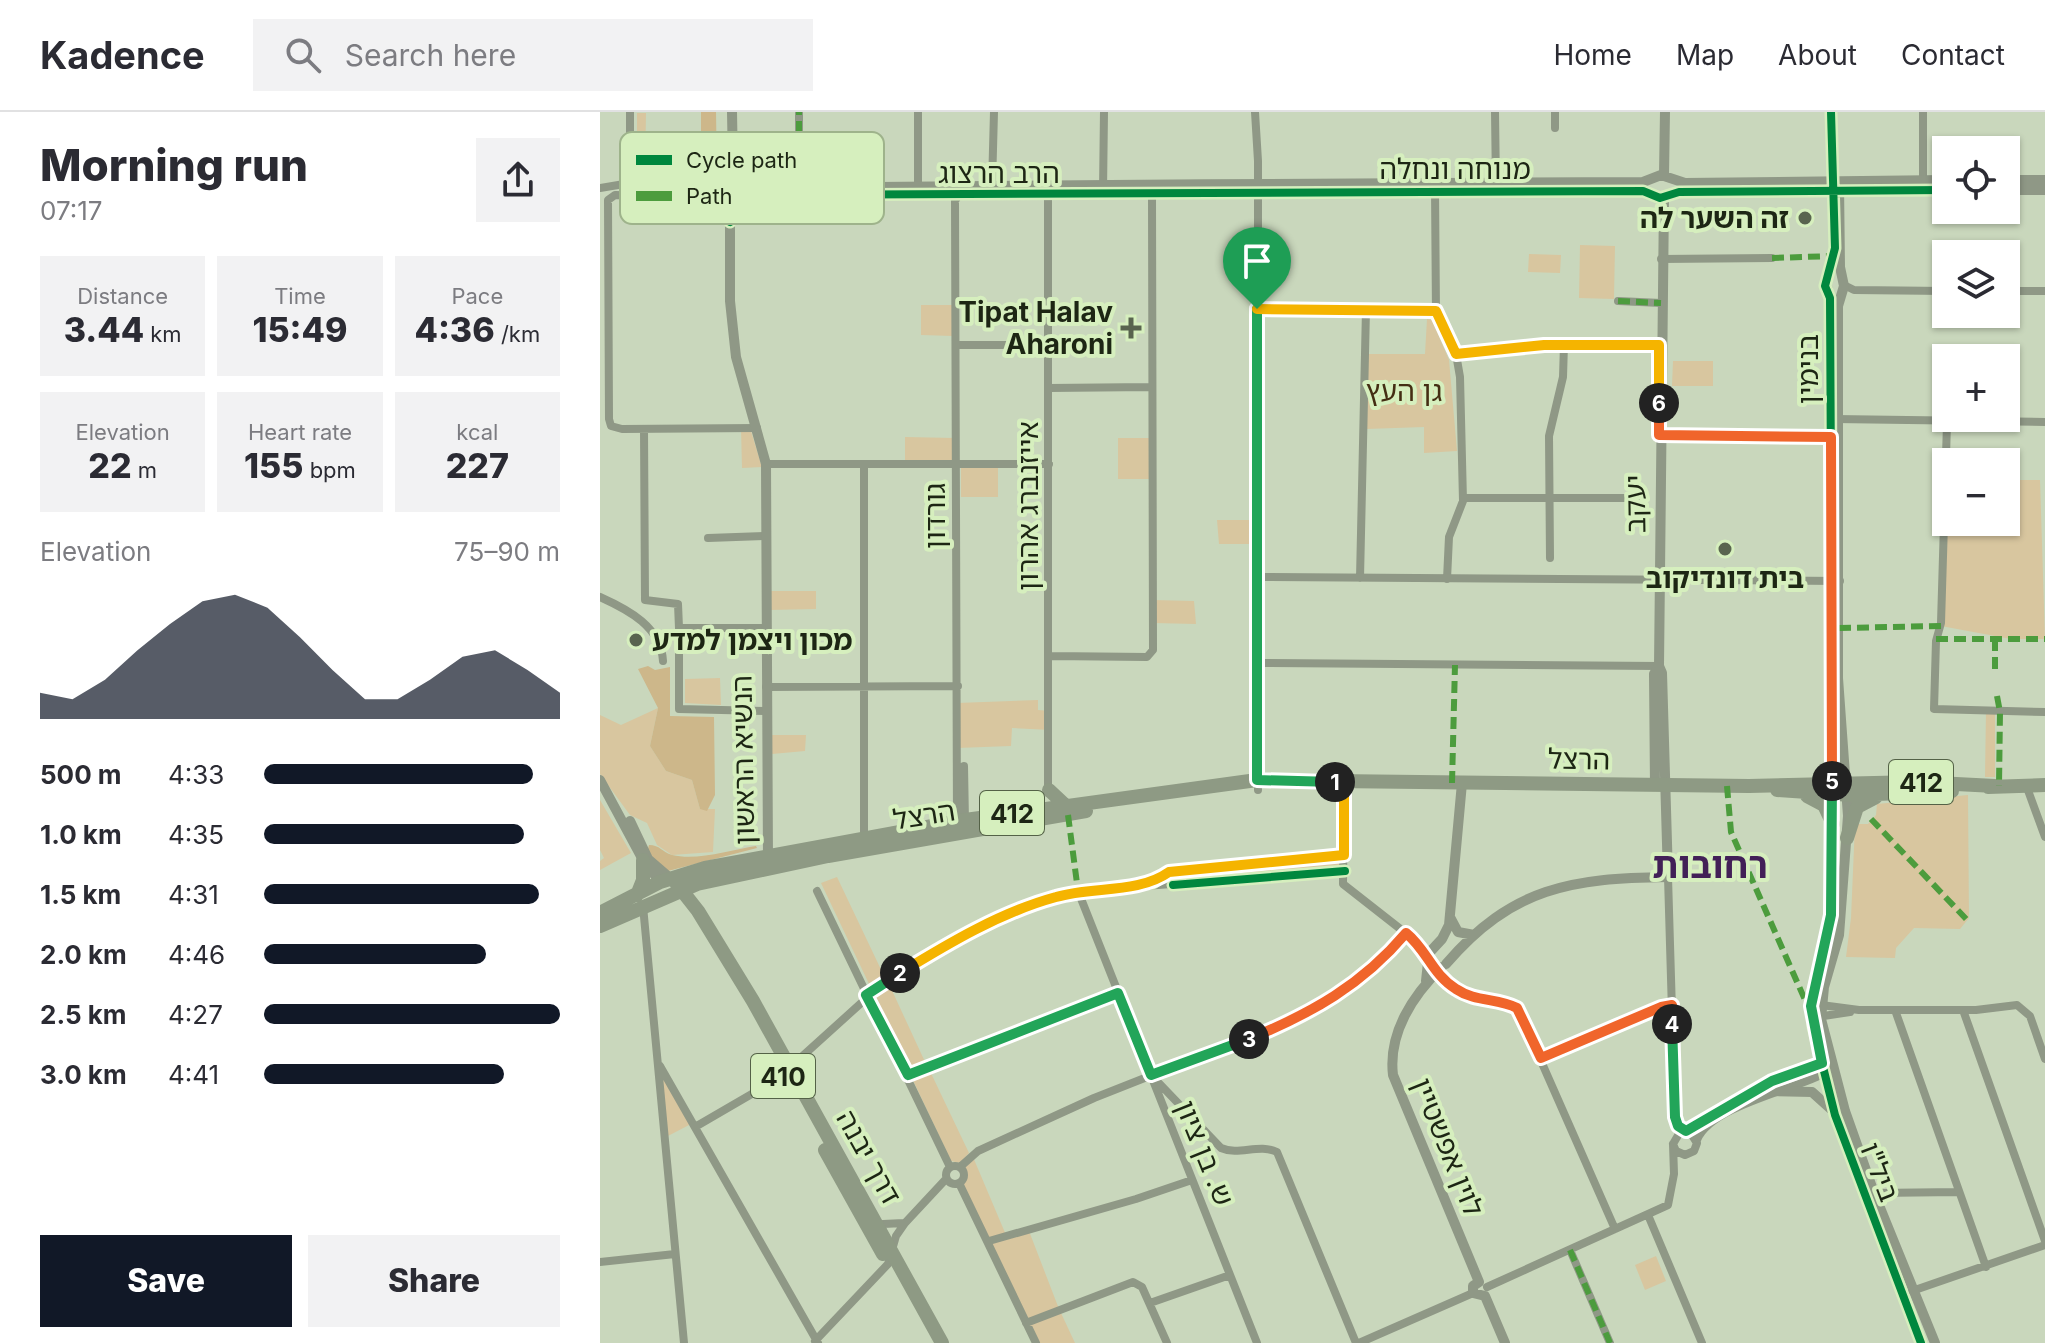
<!DOCTYPE html>
<meta charset="utf-8">
<style>
body{margin:0;font-family:Inter,"Noto Sans Hebrew",sans-serif;background:#f2f2f3;color:#2b2b33;height:100vh;display:flex;flex-direction:column;font-size:30px;white-space:nowrap}
*{box-sizing:border-box;margin:0}
p{font-size:26px;color:#7c7c81}
.icon{flex:none;width:44px;height:44px;fill:none;stroke:currentColor;stroke-width:2;stroke-linecap:round;stroke-linejoin:round}
.map{position:relative;flex:1;overflow:hidden}
.side{display:flex;flex-direction:column;background:#fff;width:600px}
.side>*{flex:none}
.fabs{position:absolute;left:1332px;top:24px;display:grid;gap:16px}
.fabs a{display:grid;place-items:center;width:88px;height:88px;border-radius:0px;background:#fff;box-shadow:0 2px 6px #0004;font-size:40px}
.pin{position:absolute;display:grid;place-items:center;width:68px;height:68px;color:#fff;margin:-82px -34px;border-radius:50% 50% 50% 0;rotate:-45deg;box-shadow:0 0 8px #0007}
.pin .icon{rotate:45deg}
.km{position:absolute;width:40px;height:40px;margin:-20px;border-radius:50%;background:#222;color:#fff;font-size:22px;line-height:40px;text-align:center}
.round{display:grid;place-items:center;flex:none;width:84px;height:84px;border-radius:0px;background:#f2f2f3}
.summary{display:flex;align-items:center;justify-content:space-between;height:136px;padding:0 40px}
h1{font-size:44px;font-weight:800;line-height:60px}
.figures{display:grid;grid-template-columns:repeat(3,1fr);gap:12px;height:136px;padding:8px 40px}
.figures div{display:grid;align-content:center;border-radius:0px;background:#f2f2f3;text-align:center}
.figures b{font-size:34px;font-weight:800}
.figures small{font-size:22px;font-weight:400}
.figures p{font-size:22px}
.chart{height:224px;padding:16px 40px}
.chart p{display:flex;justify-content:space-between}
.chart svg{width:100%;height:144px;margin-top:8px;fill:#111827;opacity:.7}
.action{display:flex;gap:16px;margin-top:auto;padding:16px 40px}
.action a{flex:1;height:92px;border-radius:0px;background:#111827;color:#fff;font-size:32px;font-weight:800;line-height:92px;text-align:center}
.action a+a{background:#f2f2f3;color:#2b2b33}
ul{padding:0 40px;list-style:none;font-size:26px}
li{display:grid;grid-template-columns:128px 96px 1fr;align-items:center;height:60px}
li i{height:20px;border-radius:10px;background:#111827}
header{display:flex;align-items:center;gap:48px;box-sizing:border-box;height:112px;padding:0 40px;background:#fff;border-bottom:2px solid #e1e1e2}
header strong{font-size:38px}
nav{display:flex;gap:44px;margin-inline-start:auto;font-size:28px}
.search{width:560px;height:72px;background:#f2f2f3;display:flex;align-items:center;gap:20px;box-sizing:border-box;padding:0 28px;border-radius:0px;color:#7c7c81;font-size:30px}
main{display:flex;flex:1;min-height:0}
.map>svg:first-child{display:block}
</style>
<header>
<strong>Kadence</strong>
<div class="search"><svg class="icon" aria-label="search" viewBox="0 0 24 24"><circle cx="10" cy="10" r="6"/><path d="M15 15l6 6"/></svg>Search here</div>
<nav><a>Home</a><a>Map</a><a>About</a><a>Contact</a></nav>
</header>
<main>
<section class="side">
<div class="summary"><div><h1>Morning run</h1><p>07:17</p></div><a class="round"><svg class="icon" aria-label="share" viewBox="0 0 24 24"><path d="M12 15V3M7 8l5-5 5 5M5 13v7h14v-7"/></svg></a></div>
<div class="figures">
<div><p>Distance</p><b>3.44<small> km</small></b></div>
<div><p>Time</p><b>15:49</b></div>
<div><p>Pace</p><b>4:36<small> /km</small></b></div>
</div>
<div class="figures">
<div><p>Elevation</p><b>22<small> m</small></b></div>
<div><p>Heart rate</p><b>155<small> bpm</small></b></div>
<div><p>kcal</p><b>227</b></div>
</div>
<div class="chart"><p><span>Elevation</span>75–90 m</p>
<svg viewBox="0 0 160 44" preserveAspectRatio="none"><path d="M0 44V36L10 38L20 32L30 23L40 15L50 8L60 6L70 10L80 19L90 29L100 38L110 38L120 32L130 25L140 23L150 29L160 36V44z"/></svg>
</div>
<ul>
<li><b>500 m</b>4:33<i style="width:91%"></i></li>
<li><b>1.0 km</b>4:35<i style="width:88%"></i></li>
<li><b>1.5 km</b>4:31<i style="width:93%"></i></li>
<li><b>2.0 km</b>4:46<i style="width:75%"></i></li>
<li><b>2.5 km</b>4:27<i style="width:100%"></i></li>
<li><b>3.0 km</b>4:41<i style="width:81%"></i></li>
</ul>
<div class="action"><a>Save</a><a>Share</a></div>
</section>
<div class="map">
<svg width="1445" height="1231" viewBox="0 0 1445 1231">
<rect width="100%" height="100%" fill="#c9d7bc"/>
<!-- green -->
<path fill="#d8c69f" d="M37,1H46L45,58H37Z
M980,133L1015,134L1014,187L979,186Z
M929,142L961,143L960,161L928,160Z
M321,193H353V224L321,223Z
M827,207L832,208L849,248L857,339L824,341V315L766,317L768,242H825Z
M1073,249H1113V274H1072Z
M141,316H150L162,355L142,356Z
M305,325L355,326V349H305Z
M518,326H550V367H518Z
M361,353L398,354V385H361Z
M1406,368H1440L1445,527H1411L1341,514L1346,410H1406Z
M617,408H657V432H619Z
M169,479H216V497L169,498Z
M553,488L594,489L596,512L553,511Z
M120,566L121,593L85,591V567Z
M438,588V598L450,599V618L412,616L411,634L357,636V591Z
M58,596L50,634L66,659L92,668L100,697H115L113,740L72,743L57,733L47,711L30,703L0,662V603L21,613Z
M1386,599H1395V665H1385Z
M171,623H206L205,639L172,642Z
M1368,683L1369,806L1360,817L1314,816L1296,836L1295,846L1246,845L1251,806L1255,712H1268L1276,703L1277,692Z
M0,688L31,741L0,758V749L4,746L0,738Z
M744,745V757L571,773L570,761Z
M237,765L285,866L271,876L221,771Z
M289,872L326,952L309,959L274,881Z
M329,957L369,1041L360,1051L351,1049L311,964Z
M60,958L91,1012L66,1025Z
M373,1045L406,1123L429,1119L459,1197L427,1210L362,1073L366,1066L363,1055Z
M1056,1144L1066,1169L1045,1178L1035,1153Z
M461,1201L475,1231H437L428,1213Z"/>
<!-- forest -->
<path fill="#cdb78a" d="M101,0H116L117,62L107,67L101,61Z
M48,554L55,558L70,555V604L114,605L115,683L107,699L100,697L92,668L66,659L50,634L58,596L38,557Z
M49,733C60,733 62,740 72,743C97,749 131,738 156,734L157,736L64,760L47,740Z"/>
<g fill="none" stroke-linecap="round" stroke-linejoin="round">
<!-- minor -->
<path stroke="#8f9886" stroke-width="8" d="M318,0V78
M655,0L658,49V678
M895,0L896,74
M1231,0L1234,68
M955,16V0
M1323,68V0
M199,75V0
M0,76L30,71V0
M835,76L836,202L856,242L860,265L863,389L849,425L847,467
M120,77L99,85L15,83L8,88L9,307L11,314L22,317L157,316
M388,78L392,74L394,0
M448,79V681
M503,79L504,0
M1061,147L1172,146
M1244,173L1254,178L1346,179
M1406,179H1445
M1018,189L1061,191
M657,197L836,199
M357,233H449
M856,242L944,233H1059
M449,276L551,275
M1235,307L1445,310
M1347,311L1341,511L1336,529L1334,597L1445,600
M44,317L45,488L78,492L79,516H166
M1059,323L1231,325L1234,329
M166,352H449
M264,352V727
M863,386H1041
M108,426L166,424
M950,446L949,324L963,265L964,232
M657,465L1240,469
M760,466L766,197
M0,485C29,498 61,515 63,549
M79,516V597L167,599
M450,544L547,545L553,538L552,84L549,79
M656,551L1059,554
M166,575L358,574
M364,654L365,710
M744,670L743,772L817,830L828,846
M1426,673L1445,725
M357,711L355,89L361,79
M1068,765L1075,1000L1078,1014L1085,1019
M553,771L569,760L744,743
M217,779L350,1055
M478,779L657,1231
M43,794L84,1231
M832,856L862,881L911,893L919,899L1015,1117
M1221,893L1259,898H1376L1417,893L1430,904L1445,947
M1295,898L1386,1155
M1363,898L1445,1129
M1217,905L1250,900
M941,946L1049,898L1072,893
M60,954L218,1231
M308,963L518,881
M554,966L621,1036C639,1044 659,1031 677,1040L756,1231
M95,1015L176,968L280,874L415,799L478,779L745,759
M1087,1019C1117,1005 1196,945 1226,952
M1097,1028C1111,993 1198,977 1227,960
M346 1063a9 9 0 1 1 18 0a9 9 0 1 1-18 0Z
M360,1055L378,1039L494,986L684,911L765,865L806,821
M359,1071L436,1231
M1274,1081L1359,1080
M1048,1103L1102,1231
M282,1120L283,1112L304,1111
M389,1129L536,1087L592,1068
M970,1138L1010,1231
M0,1150L75,1142
M887,1175L1068,1093L1074,1062L1073,1032L1080,1020H1090L1097,1031L1094,1039L1085,1043L1076,1039L1073,1032
M1312,1179L1445,1133
M550,1191L630,1163
M426,1211L533,1170L542,1175L567,1231
M215,1229L288,1152L296,1124L305,1111L346,1067
M759,1231L873,1181"/>
<!-- tertiary -->
<path stroke="#8f9886" stroke-width="10" d="M132,0L133,55L145,74
M130,51L120,81L131,92
M1064,63L1065,0
M1406,68H1445
M143,71L159,76C454,74 748,70 1043,70L1061,63L1085,71L1346,68
M1239,72L1240,155L1244,174L1238,194V566L1248,704L1239,823L1224,875L1221,907L1245,999L1274,1081L1335,1231
M1406,78H1445
M125,89L130,110V189L136,245L166,352L168,750
M130,110L138,91L155,83L1043,79L1060,86L1079,80L1346,78
M1233,427L1230,186L1226,171L1235,142
M1232,567L1231,803L1212,883V906L1235,1003L1321,1231
M0,668L43,748L60,770
M1055,674L1054,562L1059,554
M30,709L48,747L70,766
M850,805L858,820L874,823
M846,852C912,775 972,766 1068,765L1062,561L1059,554L1064,86
M842,855C813,883 788,921 793,963L879,1170
M826,869L829,841L842,827L849,813L862,671
M1171,979L1212,980L1232,998
M879,1170L873,1174V1181L885,1184
M885,1184L905,1231"/>
<!-- primary -->
<path stroke="#8e9a84" stroke-width="14" d="M1388,675L1445,673
M449,678L465,693
M1177,678L1251,683L1352,679
M1207,684L1224,693L1233,712
M1247,726L1257,695L1276,685
M76,771L98,799L153,889L342,1231
M37,783L43,768V748
M0,801L60,770L105,756L365,708L657,668L1149,674L1317,670L1395,674
M0,814L97,772L228,744L486,699
M225,1038L283,1142"/>
<!-- quiet -->
<path stroke="#4c9c3d" stroke-width="6" stroke-dasharray="12 6" stroke-linecap="butt" d="M199,75V0
M1172,146L1235,144
M1018,189L1061,191
M1239,516L1341,514
M1336,527H1445
M1395,527V563
M1397,584L1400,600L1399,674
M852,671L855,553
M1127,674L1131,720L1209,897
M468,703L478,779
M1271,707L1370,811
M970,1138L1010,1231"/>
<defs>
<path id="cycleway" d="M1231,0L1235,136L1225,174L1230,186L1233,738L1231,803L1212,883L1213,915L1235,1003L1321,1231
M130,110L138,91L155,83L1043,79L1060,86L1079,80L1346,78
M553,771L569,760L744,743
M573,773L745,759"/>
</defs>
<!-- cycleway casing -->
<use href="#cycleway" stroke="#d6efbe" stroke-width="13"/>
<!-- cycleway -->
<use href="#cycleway" stroke="#00873e" stroke-width="8"/>
</g>
<g fill="none" stroke-linecap="round" stroke-linejoin="round">
<defs>
<path id="split-1" d="M657,197V668L735,670"/>
<path id="split-2" d="M300,861C349,831 401,800 456,785C493,774 538,782 569,760L744,743V670H735"/>
<path id="split-3" d="M300,861L266,883L308,963L518,881L551,963L649,927"/>
<path id="split-4" d="M649,927C712,901 762,873 806,821C827,838 832,862 856,877C875,890 898,886 917,896L941,946L1061,895L1072,893V912"/>
<path id="split-5" d="M1072,912L1075,1005L1078,1014L1086,1019L1172,969L1222,951L1211,894L1231,803L1232,669"/>
<path id="split-6" d="M1059,291V323L1231,325L1232,669"/>
<path id="split-7" d="M657,197L836,199L856,242L944,233H1059V291"/>
</defs>
<!-- split-1 casing -->
<use href="#split-1" stroke="#fff" stroke-width="16"/>
<!-- split-2 casing -->
<use href="#split-2" stroke="#fff" stroke-width="16"/>
<!-- split-3 casing -->
<use href="#split-3" stroke="#fff" stroke-width="16"/>
<!-- split-4 casing -->
<use href="#split-4" stroke="#fff" stroke-width="16"/>
<!-- split-5 casing -->
<use href="#split-5" stroke="#fff" stroke-width="16"/>
<!-- split-6 casing -->
<use href="#split-6" stroke="#fff" stroke-width="16"/>
<!-- split-7 casing -->
<use href="#split-7" stroke="#fff" stroke-width="16"/>
<!-- split-1 -->
<use href="#split-1" stroke="#22a559" stroke-width="10"/>
<!-- split-2 -->
<use href="#split-2" stroke="#f5b400" stroke-width="10"/>
<!-- split-3 -->
<use href="#split-3" stroke="#22a559" stroke-width="10"/>
<!-- split-4 -->
<use href="#split-4" stroke="#f0652b" stroke-width="10"/>
<!-- split-5 -->
<use href="#split-5" stroke="#22a559" stroke-width="10"/>
<!-- split-6 -->
<use href="#split-6" stroke="#f0652b" stroke-width="10"/>
<!-- split-7 -->
<use href="#split-7" stroke="#f5b400" stroke-width="10"/>
</g>
<!-- markers -->
<g fill="#59644f" stroke="#d6efbe" stroke-width="3">
<circle cx="1205" cy="106" r="8"/>
<path d="M527 204h8v8h8v8h-8v8h-8v-8h-8v-8h8z"/>
<circle cx="1125" cy="437" r="8"/>
<circle cx="36" cy="528" r="8"/>
</g>
<g text-anchor="middle" dominant-baseline="central" stroke-width="8" stroke-linejoin="round" paint-order="stroke">
<!-- shield labels -->
<g fill="#d6efbe" stroke="#546247" stroke-width="2">
<rect x="1289" y="648" width="64" height="44" rx="6"/>
<rect x="380" y="679" width="64" height="44" rx="6"/>
<rect x="151" y="942" width="64" height="44" rx="6"/>
</g>
<g font-size="26" font-weight="bold" fill="#1d2614">
<text x="1321" y="670">412</text>
<text x="412" y="701">412</text>
<text x="183" y="964">410</text>
</g>
<!-- street labels -->
<g font-size="28" fill="#1d2614" stroke="#d6efbe">
<text x="855" y="57">מנוחה ונחלה</text>
<text x="399" y="61">הרב הרצוג</text>
<text transform="translate(1208 257) rotate(-90)">בנימין</text>
<text transform="translate(1035 392) rotate(-91)">יעקב</text>
<text transform="translate(428 394) rotate(-90)">אייזנברג אהרון</text>
<text transform="translate(335 404) rotate(-90)">גורדון</text>
<text transform="translate(979 647) rotate(1)">הרצל</text>
<text transform="translate(143 648) rotate(-91)">הנשיא הראשון</text>
<text transform="translate(324 703) rotate(-9)">הרצל</text>
<text transform="translate(848 1035) rotate(68)">לוין אפשטיין</text>
<text transform="translate(605 1041) rotate(68)">ש. בן ציון</text>
<text transform="translate(269 1045) rotate(61)">דרך יבנה</text>
<text transform="translate(1280 1060) rotate(69)">ביל"ו</text>
</g>
<!-- poi labels -->
<g font-size="28" font-weight="bold" fill="#1d2614" stroke="#d6efbe" text-anchor="end">
<text x="1189" y="106">זה השער לה</text>
<text x="513" y="200">Tipat Halav<tspan x="513" dy="32">Aharoni</tspan></text>
<text x="1125" y="466" text-anchor="middle">בית דונדיקוב</text>
<text x="52" y="528" text-anchor="start">מכון ויצמן למדע</text>
</g>
<!-- park labels -->
<g font-size="28" fill="#442e13" stroke="#d6efbe">
<text x="804" y="279">גן העץ</text>
</g>
<!-- district labels -->
<g font-size="36" font-weight="bold" fill="#422057" stroke="#d6efbe">
<text x="1110" y="753">רחובות</text>
</g>
</g>
<!-- legend -->
<rect x="20" y="20" width="264" height="92" rx="12" fill="#d6efbe" stroke="#9eb38b" stroke-width="2"/>
<rect x="36" y="43" width="36" height="10" fill="#00873e"/>
<rect x="36" y="79" width="36" height="10" fill="#4c9c3d"/>
<g font-size="22" fill="#1d2614">
<text x="86" y="56">Cycle path</text>
<text x="86" y="92">Path</text>
</g>
</svg>
<div class="fabs">
<a><svg class="icon" aria-label="locate" viewBox="0 0 24 24"><circle cx="12" cy="12" r="6"/><path d="M12 2v4M12 18v4M2 12h4M18 12h4"/></svg></a>
<a><svg class="icon" aria-label="layers" viewBox="0 0 24 24"><path d="M12 4l9 5-9 5-9-5zM3 14l9 5 9-5"/></svg></a>
<a>+</a>
<a>−</a>
</div>
<div class="pin" style="left:657px;top:197px;background:#1e9e55"><svg class="icon" aria-label="arrive" viewBox="0 0 24 24"><path d="M6 21V4h12l-3 4 3 4H6"/></svg></div>
<b class="km" style="left:735px;top:670px">1</b>
<b class="km" style="left:300px;top:861px">2</b>
<b class="km" style="left:649px;top:927px">3</b>
<b class="km" style="left:1072px;top:912px">4</b>
<b class="km" style="left:1232px;top:669px">5</b>
<b class="km" style="left:1059px;top:291px">6</b>
</div>
</main>
